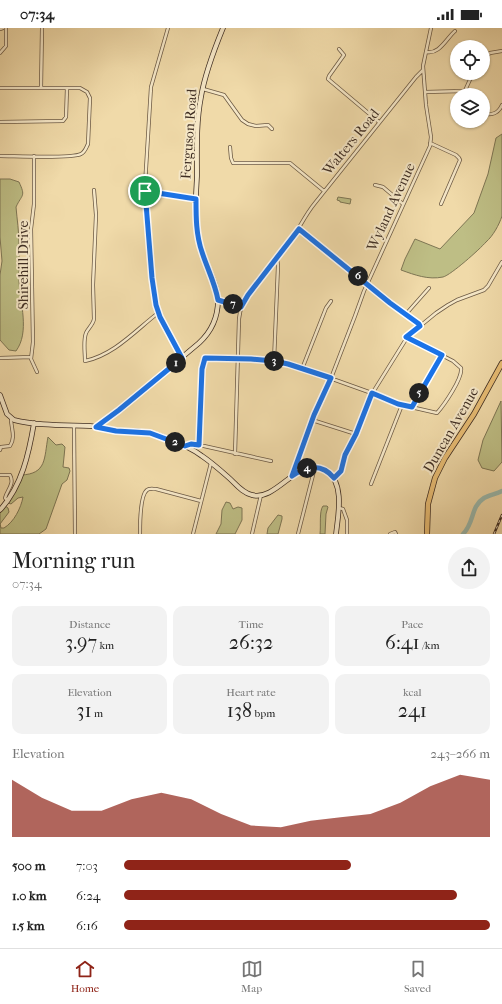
<!DOCTYPE html>
<meta charset="utf-8">
<style>
body{margin:0;font-family:"IM FELL French Canon",serif;background:#f2f2f2;color:#222;height:100vh;display:flex;flex-direction:column;font-size:15px;white-space:nowrap}
*{box-sizing:border-box;margin:0}
p{font-size:13px;color:#767676}
.icon{flex:none;width:22px;height:22px;fill:none;stroke:currentColor;stroke-width:2;stroke-linecap:round;stroke-linejoin:round}
.map{position:relative;height:506px;overflow:hidden}
.details{display:flex;flex-direction:column;background:#fff;flex:1}
.details>*{flex:none}
.buttons{position:absolute;left:450px;top:12px;display:grid;gap:8px}
.buttons a{display:grid;place-items:center;width:40px;height:40px;border-radius:50%;background:#fff;box-shadow:0 1px 3px #0004;font-size:20px}
.pin{position:absolute;display:grid;place-items:center;width:34px;height:34px;color:#fff;margin:-17px;border:2px solid #fff;border-radius:50%;box-shadow:0 1px 4px #0007}
.km{position:absolute;width:20px;height:20px;margin:-10px;border-radius:50%;background:#222;color:#fff;font-size:11px;line-height:20px;text-align:center}
.round{display:grid;place-items:center;flex:none;width:42px;height:42px;border-radius:21px;background:#f2f2f2}
.overview{display:flex;align-items:center;justify-content:space-between;height:68px;padding:0 12px}
h1{font-size:22px;font-weight:600;line-height:30px}
.stats{display:grid;grid-template-columns:repeat(3,1fr);gap:6px;height:68px;padding:4px 12px}
.stats div{display:grid;align-content:center;border-radius:10px;background:#f2f2f2;text-align:center}
.stats b{font-size:20px;font-weight:600}
.stats small{font-size:11px;font-weight:400}
.stats p{font-size:11px}
.chart{height:112px;padding:8px 12px}
.chart p{display:flex;justify-content:space-between}
.chart svg{width:100%;height:72px;margin-top:4px;fill:#8f2418;opacity:.7}
ul{padding:0 12px;list-style:none;font-size:13px}
li{display:grid;grid-template-columns:64px 48px 1fr;align-items:center;height:30px}
li i{height:10px;border-radius:5px;background:#8f2418}
.status{display:flex;justify-content:space-between;align-items:center;height:28px;padding:0 20px;background:#fff;direction:ltr}
.status svg{height:11px;fill:currentColor}
.menu{display:flex;justify-content:space-around;align-items:center;height:56px;border-top:1px solid #e0e0e0;background:#fff;font-size:11px;color:#767676}
.menu a{display:grid;justify-items:center;gap:2px}
.menu .on{color:#8f2418}
.map>svg:first-child{display:block}
</style>
<div class="status"><b>07:34</b><svg viewBox="0 0 49 12"><path d="M0 12V9h3v3zM5 12V6h3v6zM10 12V3h3v9zM15 12V0h3v12zM26 1h20v11H26zM47 4h2v5h-2z"/></svg></div>
<div class="map">
<svg width="502" height="506" viewBox="0 0 502 506">
<rect width="100%" height="100%" fill="#f0daa9"/>
<filter id="stains"><feTurbulence type="fractalNoise" baseFrequency=".005" numOctaves="4"/><feColorMatrix values="0 0 0 0 .2 0 0 0 0 .09 0 0 0 0 .02 0 0 0 .5 -.17"/></filter>
<radialGradient id="worn" r=".72"><stop offset=".6" stop-color="#630" stop-opacity="0"/><stop offset="1" stop-color="#630" stop-opacity=".3"/></radialGradient>
<!-- green -->
<path fill="#bebe85" stroke="#7e7654" d="M502,106V188C499,197 493,208 486,214C480,221 451,247 443,249C428,252 415,247 401,242L405,231L415,211L440,221L474,185L488,146L496,110Z
M0,151H10L19,154C26,169 22,166 16,179C17,191 19,204 19,216C19,228 19,241 19,253C20,275 30,304 16,323L9,322L0,312V247L2,233L0,209Z
M338,169L351,171L350,176L340,174V173L337,172Z
M501,373L502,434L494,443L482,440L478,432L483,412Z
M48,409L56,417L62,416L65,419L63,439L69,440L70,443L67,452L62,456L46,501L39,506H0V482L4,477L8,480L9,484L0,496L1,500H4C14,494 21,480 23,469L18,470L11,476L6,474L21,447C47,446 44,430 48,409Z
M226,474L230,475L233,481L238,479L242,480V492L235,506H216L221,496L222,482Z
M323,478H327L328,479L326,486L325,506H320C321,498 319,483 323,478Z
M278,487L282,488V491L278,506H267L268,500Z"/>
<g fill="none" stroke-linecap="round" stroke-linejoin="round">
<!-- river -->
<path stroke="#9bbaae" stroke-width="4.5" d="M463,506C475,494 470,479 484,470C489,467 496,466 502,463"/>
<defs>
<path id="street" d="M168,0L151,59L145,157L153,258L156,277L160,289L182,330
M0,1L3,0
M339,21L344,27L329,48L328,51L379,94
M426,24C439,27 446,11 455,3
M0,25L6,18V0
M483,31L490,25L502,23
M0,60H80L87,64L90,70L88,116C86,120 85,124 81,126C72,131 14,128 0,128
M41,60L42,0
M203,61L224,67L242,92L248,96L256,98L268,97L272,101
M425,64L464,63
M463,67L473,45
M483,86C492,87 498,86 502,77
M0,94L63,93L66,89L67,60
M430,115L456,127L459,130L460,132L441,176
M230,119L231,130L233,135H290L324,163
M34,128V176L31,201L33,314L31,331L37,344
M375,157L383,159L403,176
M94,162L96,187L93,257L94,291C93,297 88,300 86,305C83,313 85,324 85,333C114,327 136,302 158,285
M145,163L196,171
M299,201L390,275L415,293L420,298
M218,272H222L241,279
M406,286L429,260
M0,330L31,329
M274,333L278,238L277,230
M302,341L326,280L331,273
M412,379L442,327
M312,392L356,406
M74,398L75,506
M199,417L203,336L205,330L207,329L260,331L281,334L327,349L380,368L402,377L437,385C444,377 463,350 461,340L453,333L406,309
M185,418L195,416L271,433
M0,422L1,419L10,418C16,409 11,400 11,391
M235,426L239,291C241,263 273,236 290,214C299,201 305,187 315,175L416,49L423,42
M0,447H10C15,456 7,462 5,470L7,472
M292,448L314,387L328,358L355,288L364,263L430,118L431,109L426,77L423,38L431,0
M334,450L341,443L345,427L356,406L370,369L408,308L436,285L448,277L457,272L484,262L488,258L502,234
M371,456L402,377
M339,480L343,481L347,492V506
M140,506C140,497 140,467 147,462C149,460 153,461 156,461L201,473
M193,506L211,435
M252,506L261,467
M298,506L315,439
M390,506L395,504L396,506"/>
<path id="secondary" d="M0,367L7,386L14,392C38,398 65,397 90,398C99,399 107,402 116,403C130,404 145,402 158,407C173,413 189,418 202,428C211,434 220,442 228,449C235,455 242,465 252,467C278,474 300,424 327,443C345,456 338,488 336,506
M96,399L119,382L199,315C211,304 218,289 218,272C217,251 201,230 198,209C194,189 196,168 197,148C197,122 196,95 201,69C205,45 214,22 223,0
M0,482C22,458 29,425 34,395"/>
<path id="primary" d="M427,506L428,476L435,450L445,430L474,386L502,335"/>
</defs>
<!-- street casing -->
<use href="#street" stroke="#6b5944" stroke-width="4"/>
<!-- secondary casing -->
<use href="#secondary" stroke="#3f2e23" stroke-width="5.5"/>
<!-- primary casing -->
<use href="#primary" stroke="#3f2e23" stroke-width="6"/>
<!-- street -->
<use href="#street" stroke="#f5e7c7" stroke-width="2.5"/>
<!-- secondary -->
<use href="#secondary" stroke="#f5e7c7" stroke-width="4"/>
<!-- primary -->
<use href="#primary" stroke="#e8bd74" stroke-width="4.5"/>
<defs>
<path id="rail" d="M494,506L502,487"/>
</defs>
<!-- rail casing -->
<use href="#rail" stroke="#3f2e23" stroke-width="2.5"/>
<!-- rail -->
<use href="#rail" stroke="#f5e7c7" stroke-width="1" stroke-dasharray="3" stroke-linecap="butt"/>
</g>
<g fill="none" stroke-linecap="round" stroke-linejoin="round">
<defs>
<path id="route" d="M145,163L196,171C196,189 196,207 202,224C207,240 215,255 218,272L241,279L248,267L299,201L390,275L419,296L420,298L406,309L442,327L412,379L398,376L372,365L356,406L345,427L341,443L334,450C322,435 306,438 292,448L314,387L331,350L288,336L274,333L251,331L205,330L202,341L199,417L191,416L185,418L150,405L116,403L96,399L119,382L182,330L160,289L156,277L152,250Z"/>
</defs>
<!-- route casing -->
<use href="#route" stroke="#fff" stroke-width="8"/>
<!-- route -->
<use href="#route" stroke="#1a73e8" stroke-width="5"/>
</g>
<g text-anchor="middle" dominant-baseline="central" stroke-width="4" stroke-linejoin="round" paint-order="stroke">
<!-- street labels -->
<g font-size="14" fill="#3f2e23" stroke="#f5e7c7">
<text transform="translate(189 106) rotate(-86)">Ferguson Road</text>
<text transform="translate(351 114) rotate(-51)">Walters Road</text>
<text transform="translate(391 179) rotate(-65)">Wyland Avenue</text>
<text transform="translate(23 237) rotate(-90)">Shirehill Drive</text>
<text transform="translate(451 402) rotate(-60)">Duncan Avenue</text>
</g>
</g>
<rect width="100%" height="100%" filter="url(#stains)"/>
<rect width="100%" height="100%" fill="url(#worn)"/>
</svg>
<div class="buttons">
<a><svg class="icon" aria-label="locate" viewBox="0 0 24 24"><circle cx="12" cy="12" r="6"/><path d="M12 2v4M12 18v4M2 12h4M18 12h4"/></svg></a>
<a><svg class="icon" aria-label="layers" viewBox="0 0 24 24"><path d="M12 4l9 5-9 5-9-5zM3 14l9 5 9-5"/></svg></a>
</div>
<div class="pin" style="left:145px;top:163px;background:#1e9e55"><svg class="icon" aria-label="arrive" viewBox="0 0 24 24"><path d="M6 21V4h12l-3 4 3 4H6"/></svg></div>
<b class="km" style="left:176px;top:335px">1</b>
<b class="km" style="left:175px;top:414px">2</b>
<b class="km" style="left:274px;top:333px">3</b>
<b class="km" style="left:307px;top:440px">4</b>
<b class="km" style="left:419px;top:365px">5</b>
<b class="km" style="left:358px;top:248px">6</b>
<b class="km" style="left:233px;top:276px">7</b>
</div>
<section class="details">
<div class="overview"><div><h1>Morning run</h1><p>07:34</p></div><a class="round"><svg class="icon" aria-label="share" viewBox="0 0 24 24"><path d="M12 15V3M7 8l5-5 5 5M5 13v7h14v-7"/></svg></a></div>
<div class="stats">
<div><p>Distance</p><b>3.97<small> km</small></b></div>
<div><p>Time</p><b>26:32</b></div>
<div><p>Pace</p><b>6:41<small> /km</small></b></div>
</div>
<div class="stats">
<div><p>Elevation</p><b>31<small> m</small></b></div>
<div><p>Heart rate</p><b>138<small> bpm</small></b></div>
<div><p>kcal</p><b>241</b></div>
</div>
<div class="chart"><p><span>Elevation</span>243–266 m</p>
<svg viewBox="0 0 160 44" preserveAspectRatio="none"><path d="M0 44V9L10 20L20 28L30 28L40 21L50 17L60 21L70 30L80 37L90 38L100 34L110 32L120 30L130 23L140 13L150 6L160 9V44z"/></svg>
</div>
<ul>
<li><b>500 m</b>7:03<i style="width:62%"></i></li>
<li><b>1.0 km</b>6:24<i style="width:91%"></i></li>
<li><b>1.5 km</b>6:16<i style="width:100%"></i></li>
</ul>
</section>
<nav class="menu">
<a class="on"><svg class="icon" aria-label="home" viewBox="0 0 24 24"><path d="M3 11l9-7 9 7M6 9v11h12V9"/></svg>Home</a>
<a><svg class="icon" aria-label="map" viewBox="0 0 24 24"><path d="M3 6l6-2 6 2 6-2v14l-6 2-6-2-6 2zM9 4v14M15 6v14"/></svg>Map</a>
<a><svg class="icon" aria-label="saved" viewBox="0 0 24 24"><path d="M7 4h10v16l-5-4-5 4z"/></svg>Saved</a>
</nav>
